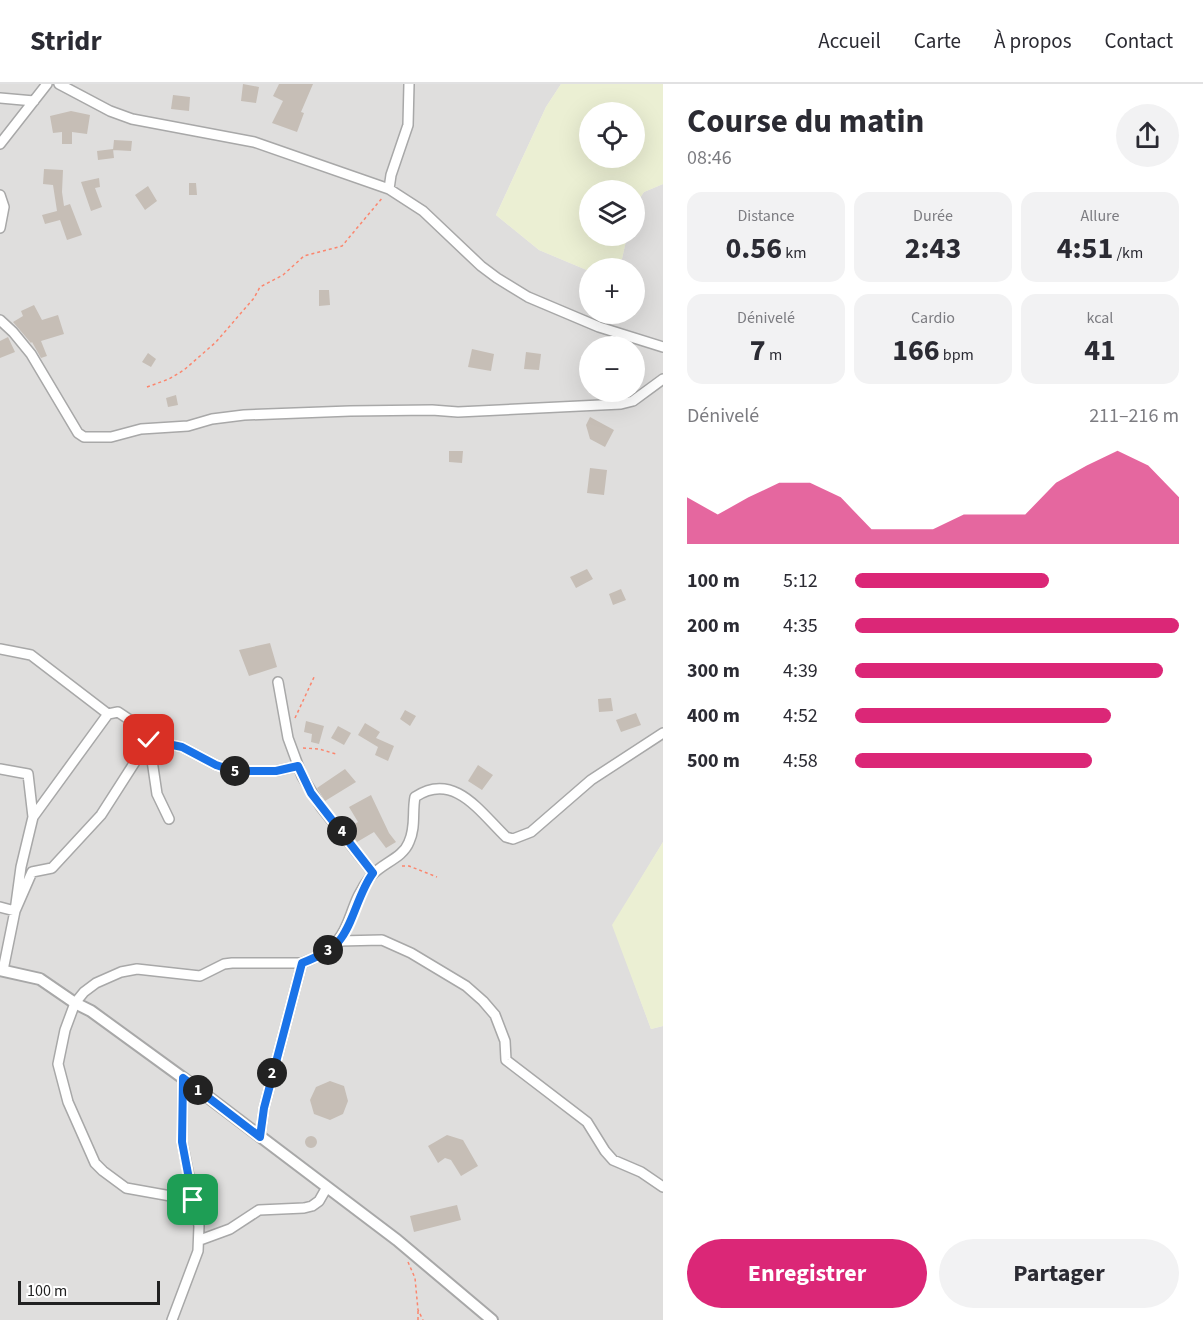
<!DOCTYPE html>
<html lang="fr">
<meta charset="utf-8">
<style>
body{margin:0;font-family:"Source Sans 3",sans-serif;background:#f2f2f3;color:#2b2b33;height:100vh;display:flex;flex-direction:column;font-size:22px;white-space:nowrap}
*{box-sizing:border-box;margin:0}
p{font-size:20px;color:#7c7c81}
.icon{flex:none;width:33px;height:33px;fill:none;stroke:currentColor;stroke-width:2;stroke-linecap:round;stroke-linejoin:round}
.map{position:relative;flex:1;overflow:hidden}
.sheet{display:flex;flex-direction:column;background:#fff;width:540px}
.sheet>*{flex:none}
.tools{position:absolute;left:579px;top:18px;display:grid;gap:12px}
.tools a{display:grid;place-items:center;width:66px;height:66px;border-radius:50%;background:#fff;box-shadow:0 6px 24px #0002;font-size:30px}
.scale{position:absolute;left:18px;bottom:15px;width:142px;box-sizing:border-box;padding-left:6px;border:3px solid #212121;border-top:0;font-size:16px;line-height:21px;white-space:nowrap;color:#212121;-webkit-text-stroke:4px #fff;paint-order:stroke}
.pin{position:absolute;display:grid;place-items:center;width:51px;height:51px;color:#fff;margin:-26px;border-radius:12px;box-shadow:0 3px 9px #0006}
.km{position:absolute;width:30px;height:30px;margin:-15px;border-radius:50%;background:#222;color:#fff;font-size:16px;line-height:30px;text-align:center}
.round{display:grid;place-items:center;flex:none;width:63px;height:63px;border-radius:32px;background:#f2f2f3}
.overview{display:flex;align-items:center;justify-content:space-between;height:102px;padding:0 24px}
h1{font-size:33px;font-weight:700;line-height:45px}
.stats{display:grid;grid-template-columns:repeat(3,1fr);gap:9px;height:102px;padding:6px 24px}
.stats div{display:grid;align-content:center;border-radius:15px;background:#f2f2f3;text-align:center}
.stats b{font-size:30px;font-weight:700}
.stats small{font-size:16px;font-weight:400}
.stats p{font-size:16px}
.chart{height:168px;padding:12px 24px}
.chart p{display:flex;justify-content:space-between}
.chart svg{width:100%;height:108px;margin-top:6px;fill:#db2777;opacity:.7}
.action{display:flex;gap:12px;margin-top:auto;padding:12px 24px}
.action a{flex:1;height:69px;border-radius:36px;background:#db2777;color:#fff;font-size:24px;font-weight:700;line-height:69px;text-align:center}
.action a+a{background:#f2f2f3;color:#2b2b33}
ul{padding:0 24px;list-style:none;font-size:20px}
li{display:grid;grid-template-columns:96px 72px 1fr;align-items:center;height:45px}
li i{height:15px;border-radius:8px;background:#db2777}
header{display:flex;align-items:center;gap:36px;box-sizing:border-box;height:84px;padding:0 30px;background:#fff;border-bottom:2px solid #e1e1e2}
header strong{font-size:28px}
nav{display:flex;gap:33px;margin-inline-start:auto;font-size:21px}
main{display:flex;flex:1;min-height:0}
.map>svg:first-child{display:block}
</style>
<header>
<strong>Stridr</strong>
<nav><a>Accueil</a><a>Carte</a><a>À propos</a><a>Contact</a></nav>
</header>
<main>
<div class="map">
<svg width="663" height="1236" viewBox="0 0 663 1236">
<rect width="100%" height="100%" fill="#f1eee7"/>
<!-- residential -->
<path fill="#dfdedd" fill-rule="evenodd" d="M0,0H561L546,23L496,131L539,166L589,187L590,230H634V184H607L622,175L627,152H634L635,121L644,108L663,100V758L613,841L651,945L663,942V1236H0ZM590,262H634V308H590Z"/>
<!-- farmland -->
<path fill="#ebefd3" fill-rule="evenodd" d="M561,0H663V100L644,108L635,121L634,106H590V152H627L622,175L608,184H590L589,187L539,166L496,131L546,23ZM590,28H634V74H590Z
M663,758V942L651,945L612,841Z"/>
<!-- building -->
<path fill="#c6beb6" d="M243,0L259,3L256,19L241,17Z
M279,0H313L301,28L304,29L297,48L272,39L283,17L273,12Z
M173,11L190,13L189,27L171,25Z
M71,27L90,31L87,50L72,48V60H62V48L53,49L50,32Z
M114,56L132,57L131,67L113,66Z
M113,65L114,74L98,76L97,67Z
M44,85L63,86L62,108L64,122L70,120L82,151L67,156L60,136L45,140L42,131L57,127L53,101L43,100Z
M99,94L100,103L95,104L102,123L91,127L81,98Z
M189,99H196L197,111H189Z
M148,102L157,117L145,126L135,111Z
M319,206H329L330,221L319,222Z
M34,221L42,236L58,231L64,250L41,257L47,272L41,274L32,258L31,259L13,238L23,232L21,227Z
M8,253L15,268L0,274V257Z
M472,265L494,270L491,287L468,283Z
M526,268L541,270L539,286L524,285Z
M148,269L156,275L151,283L142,278Z
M176,311L178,321L168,323L166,314Z
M590,333L614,346L605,363L590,355L586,341Z
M449,367H463L462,379L449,378Z
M590,384L607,386L604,411L587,409Z
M587,485L593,495L576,504L570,493Z
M621,505L626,516L613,521L609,510Z
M270,559L277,583L249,592L239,566Z
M611,614L613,627L599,628L598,615Z
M405,626L416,632L410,642L400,635Z
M636,629L641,641L621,648L616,636Z
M306,637L324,642L319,660L311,658L312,650L304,648Z
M365,639L380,648L376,654L394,662L388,677L375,671L378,663L358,651Z
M338,642L351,649L344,661L331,654Z
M478,681L493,691L482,706L468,697Z
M345,685L356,698L325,717L317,704Z
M371,711L389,749L396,758L386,764L374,748L357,758L347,744L358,738L349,723Z
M330,997L344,1002L348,1017L343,1030L330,1036L314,1030L310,1016L316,1003Z
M447,1051L463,1056L478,1082L461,1092L451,1076L445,1074L438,1079L428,1062Z
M305 1058a6 6 0 1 1 12 0a6 6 0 1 1-12 0Z
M457,1121L461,1136L414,1148L410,1132Z"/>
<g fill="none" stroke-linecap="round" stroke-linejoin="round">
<defs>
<path id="minor" d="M59,0L110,27L132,35L254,58L389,105L423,127L481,182L497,194L528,213L599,243L663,263
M0,14L34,17
M0,60L47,0
M389,105L391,91L408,41L409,0
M0,111L4,123L0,144
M0,236L13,248L31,270L78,349L84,353H111L141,345L188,342L212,335L244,331L350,327L432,326L458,328L621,320L633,317L663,295
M0,565L31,571L108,630L118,628L145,646L149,656L182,663L216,681L234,687H276L298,682
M278,598L288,654L302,692L321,723L373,789
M149,656L157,710L169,735
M0,685L28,690L33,733
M0,823L15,827L32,788L52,784L101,731L149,656
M339,857L382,856L411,869L466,902L483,917L495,931L505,957L506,976L587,1038L605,1067L613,1076L641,1088L663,1103
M3,886L15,827L21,783L33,733L108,630
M260,1053L264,1024L302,879
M193,1116L126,1104L103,1087L95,1079L68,1018L58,980L65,946L75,919L84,908L96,899L121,888L137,885L200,892L224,880L232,879H302C359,858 341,829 371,792C382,779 403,774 409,758C416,743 412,728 415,713C454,687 480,728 506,753L513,755L531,748L591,696L663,649
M200,1156L230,1145L259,1126L304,1124L312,1122L319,1117L327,1103
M172,1236L198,1167L199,1142L182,1058L183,994"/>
<path id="tertiary" d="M0,886L40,895L75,919L91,927L183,994L397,1156L492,1236"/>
</defs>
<!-- minor casing -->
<use href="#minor" stroke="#a8a8a8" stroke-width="12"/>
<!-- tertiary casing -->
<use href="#tertiary" stroke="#a8a8a8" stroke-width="14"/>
<!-- path -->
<path stroke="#fb866e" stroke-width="1.5" stroke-dasharray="3 3" stroke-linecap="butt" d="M147,303L169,295L184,286L216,258L254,214L260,203L283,191L304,172L342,162L383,113
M295,634L315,591
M303,664L319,665L336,670
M402,782H409L437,793
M408,1178L415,1194L418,1226L423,1236
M418,1236V1227"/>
<!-- minor -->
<use href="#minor" stroke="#fff" stroke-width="9"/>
<!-- tertiary -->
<use href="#tertiary" stroke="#fff" stroke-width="10"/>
</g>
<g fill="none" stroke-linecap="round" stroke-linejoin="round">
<defs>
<path id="route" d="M149,656L182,663L216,681L234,687H276L298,682L311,709L373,789C358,809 353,841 339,857C330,867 315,874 302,879L264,1024L260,1053L183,994L182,1058L193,1116"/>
</defs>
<!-- route casing -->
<use href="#route" stroke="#fff" stroke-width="12"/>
<!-- route -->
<use href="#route" stroke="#1a73e8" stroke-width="8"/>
</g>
</svg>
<div class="tools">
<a><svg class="icon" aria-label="locate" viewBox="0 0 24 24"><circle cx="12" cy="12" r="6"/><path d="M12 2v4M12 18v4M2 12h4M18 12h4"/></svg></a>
<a><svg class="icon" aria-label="layers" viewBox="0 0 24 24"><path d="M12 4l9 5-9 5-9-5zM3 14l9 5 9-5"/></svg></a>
<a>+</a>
<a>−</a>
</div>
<div class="scale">100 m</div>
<div class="pin" style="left:193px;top:1116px;background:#1e9e55"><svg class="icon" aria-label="arrive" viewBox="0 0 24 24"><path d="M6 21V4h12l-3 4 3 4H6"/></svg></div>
<div class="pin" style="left:149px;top:656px;background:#d93025"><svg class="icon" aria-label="check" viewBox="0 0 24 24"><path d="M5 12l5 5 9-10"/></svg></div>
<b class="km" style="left:198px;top:1006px">1</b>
<b class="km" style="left:272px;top:989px">2</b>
<b class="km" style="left:328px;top:866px">3</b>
<b class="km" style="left:342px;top:747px">4</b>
<b class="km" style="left:235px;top:687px">5</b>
</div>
<section class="sheet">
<div class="overview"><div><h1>Course du matin</h1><p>08:46</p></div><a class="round"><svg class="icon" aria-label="share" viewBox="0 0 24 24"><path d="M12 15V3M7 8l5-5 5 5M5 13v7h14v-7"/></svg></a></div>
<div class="stats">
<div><p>Distance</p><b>0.56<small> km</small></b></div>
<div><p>Durée</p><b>2:43</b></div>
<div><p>Allure</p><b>4:51<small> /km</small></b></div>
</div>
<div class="stats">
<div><p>Dénivelé</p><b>7<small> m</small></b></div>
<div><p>Cardio</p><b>166<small> bpm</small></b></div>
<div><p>kcal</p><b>41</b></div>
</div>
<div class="chart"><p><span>Dénivelé</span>211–216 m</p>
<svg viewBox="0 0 160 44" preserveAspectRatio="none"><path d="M0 44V25L10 32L20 25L30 19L40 19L50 25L60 38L70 38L80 38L90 32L100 32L110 32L120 19L130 12L140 6L150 12L160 25V44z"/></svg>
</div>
<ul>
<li><b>100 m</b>5:12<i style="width:60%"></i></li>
<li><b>200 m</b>4:35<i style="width:100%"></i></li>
<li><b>300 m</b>4:39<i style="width:95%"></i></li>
<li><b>400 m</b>4:52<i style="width:79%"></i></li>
<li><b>500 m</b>4:58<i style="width:73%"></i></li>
</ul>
<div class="action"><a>Enregistrer</a><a>Partager</a></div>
</section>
</main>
